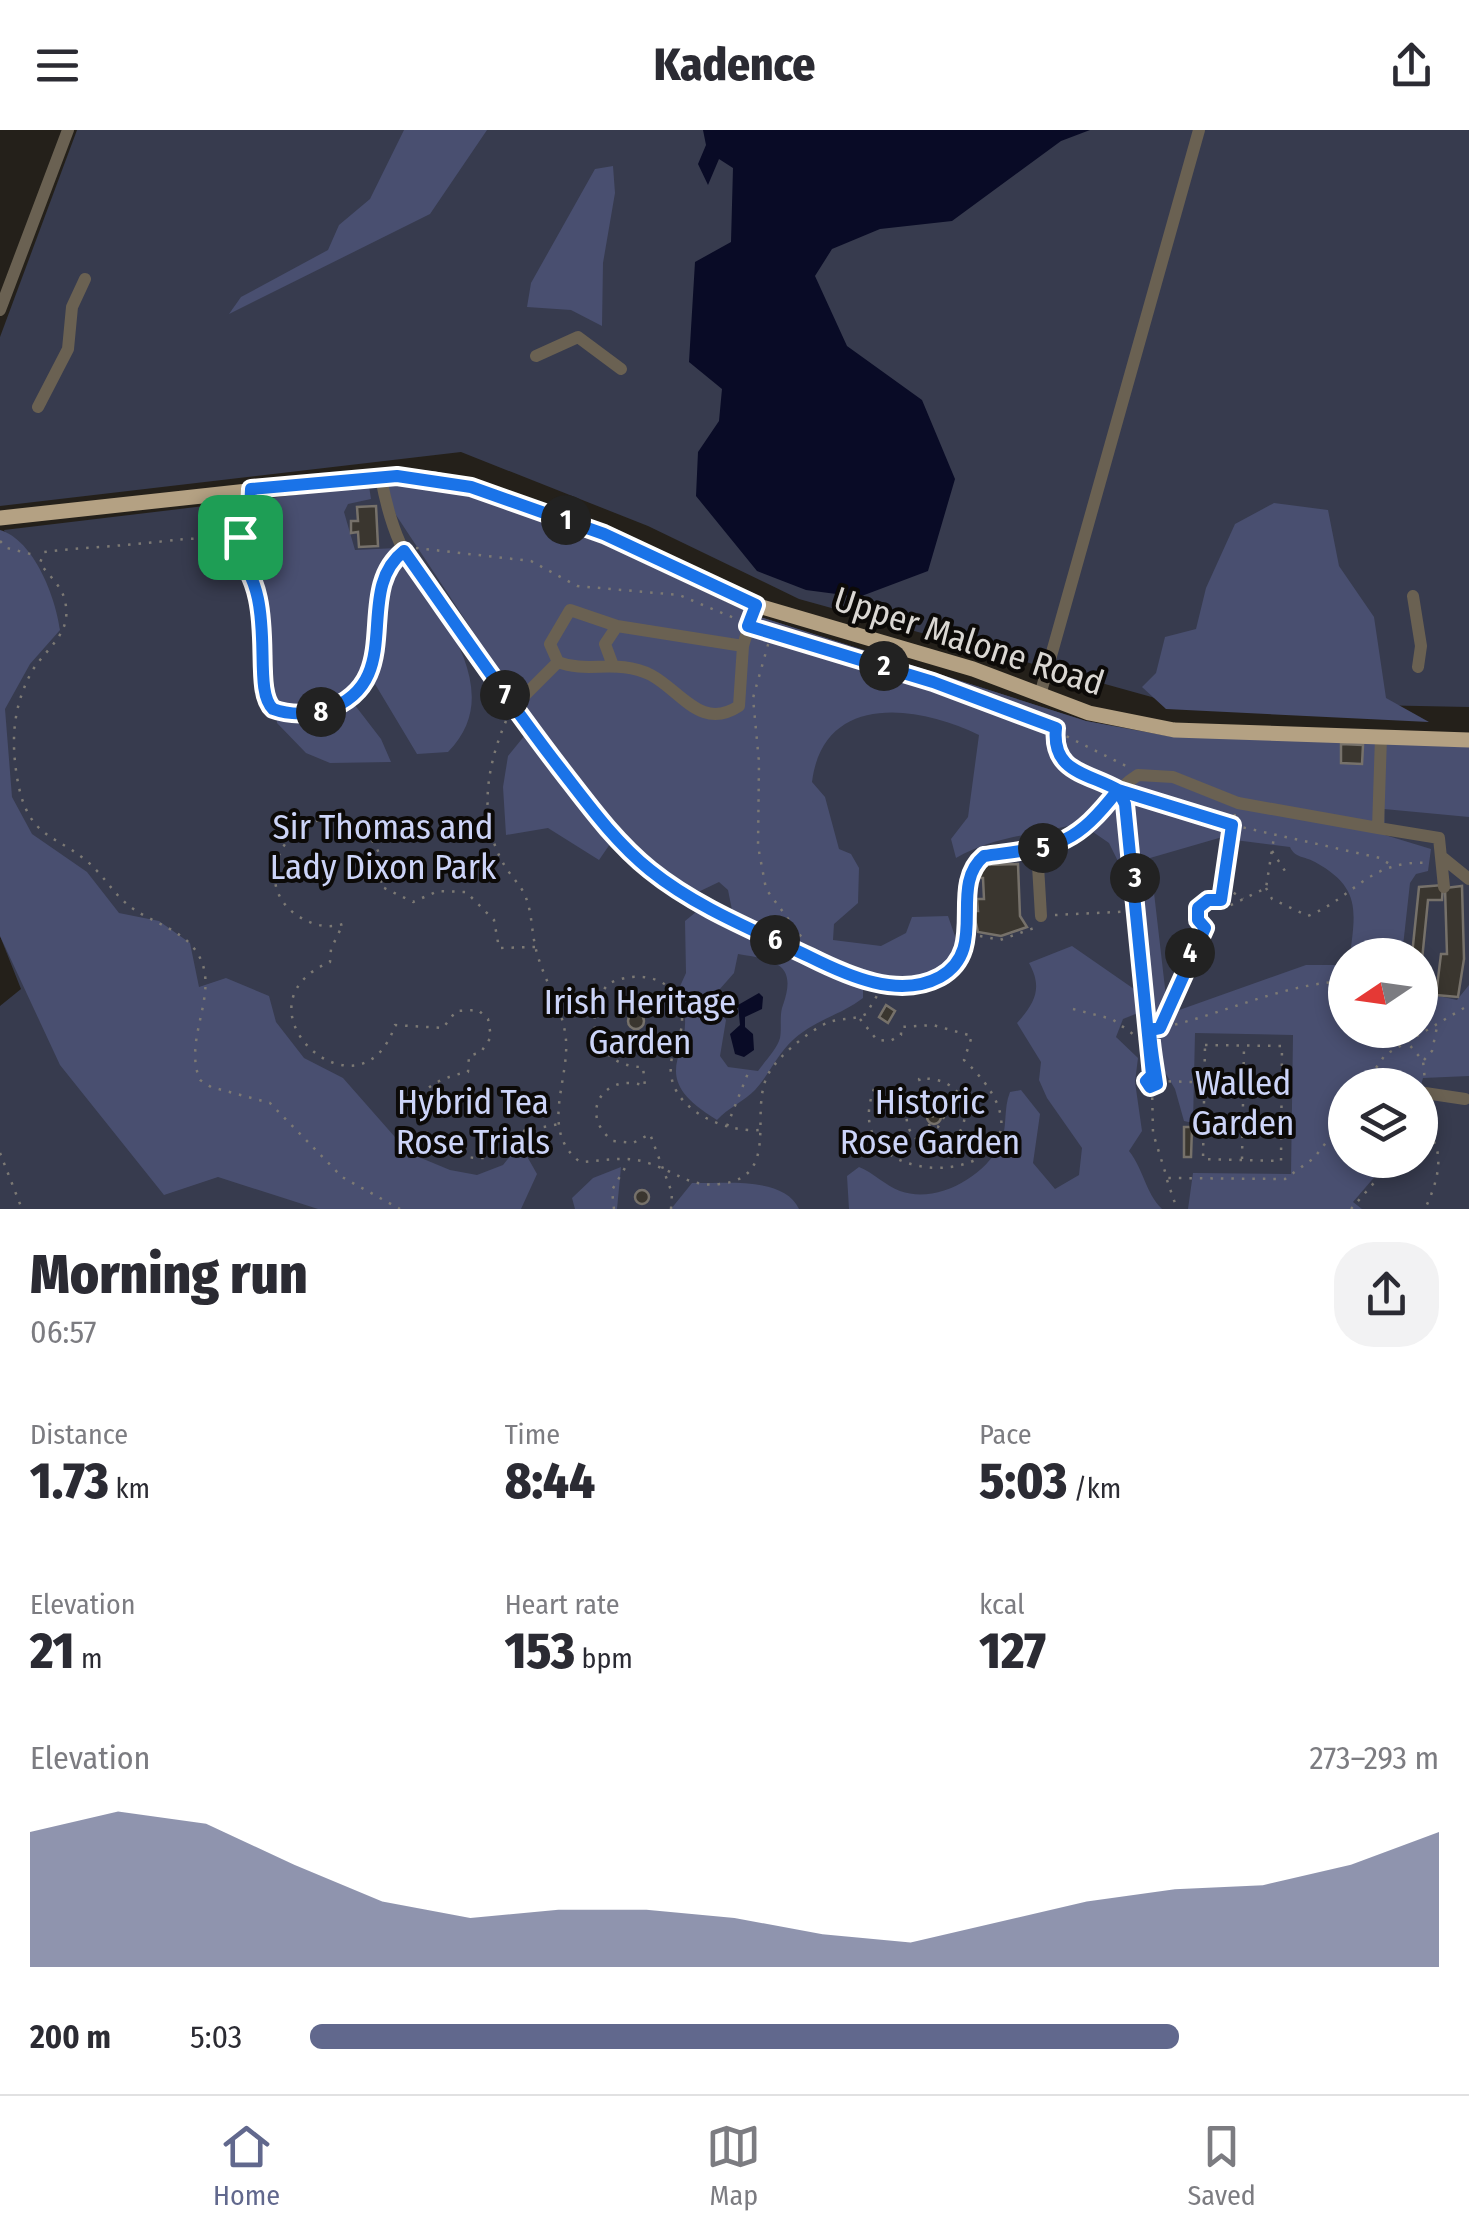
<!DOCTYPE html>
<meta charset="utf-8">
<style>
body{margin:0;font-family:"Fira Sans Condensed",sans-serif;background:#f2f2f3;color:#2b2b33;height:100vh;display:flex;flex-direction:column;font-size:38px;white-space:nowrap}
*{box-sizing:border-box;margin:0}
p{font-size:32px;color:#7c7c81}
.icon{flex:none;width:55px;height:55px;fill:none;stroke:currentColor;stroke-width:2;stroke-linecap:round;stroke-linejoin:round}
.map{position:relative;height:1079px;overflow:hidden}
.panel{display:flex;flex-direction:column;background:#fff;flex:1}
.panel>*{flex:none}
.needle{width:65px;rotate:257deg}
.buttons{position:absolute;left:1328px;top:808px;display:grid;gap:20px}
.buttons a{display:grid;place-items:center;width:110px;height:110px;border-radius:50%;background:#fff;box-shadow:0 5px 15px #0003;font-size:50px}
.pin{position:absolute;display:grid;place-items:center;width:85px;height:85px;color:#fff;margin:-42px;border-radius:20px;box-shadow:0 5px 15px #0006}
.km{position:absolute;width:50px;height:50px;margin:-25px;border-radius:50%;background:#222;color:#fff;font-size:28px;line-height:50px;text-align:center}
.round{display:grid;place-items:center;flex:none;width:105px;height:105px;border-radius:40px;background:#f2f2f3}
.overview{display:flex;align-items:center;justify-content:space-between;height:170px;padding:0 30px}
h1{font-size:55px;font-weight:800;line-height:75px}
.metrics{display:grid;grid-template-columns:repeat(3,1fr);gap:15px;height:170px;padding:10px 30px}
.metrics div{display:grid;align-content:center}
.metrics b{font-size:50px;font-weight:800}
.metrics small{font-size:28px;font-weight:400}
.metrics p{font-size:28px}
.chart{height:280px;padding:20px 30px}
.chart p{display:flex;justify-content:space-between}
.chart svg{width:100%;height:180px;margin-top:10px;fill:#61688d;opacity:.7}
ul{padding:0 30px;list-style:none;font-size:32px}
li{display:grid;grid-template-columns:160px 120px 1fr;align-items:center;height:75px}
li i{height:25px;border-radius:12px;background:#61688d}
header{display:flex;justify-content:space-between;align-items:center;height:130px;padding:0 30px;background:#fff;font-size:45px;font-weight:800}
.tab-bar{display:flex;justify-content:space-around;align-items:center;height:140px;border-top:2px solid #e1e1e2;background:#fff;font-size:28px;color:#7c7c81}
.tab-bar a{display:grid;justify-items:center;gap:5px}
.tab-bar .on{color:#61688d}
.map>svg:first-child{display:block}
</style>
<header><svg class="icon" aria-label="menu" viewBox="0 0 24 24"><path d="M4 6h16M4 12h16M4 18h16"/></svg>Kadence<svg class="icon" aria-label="share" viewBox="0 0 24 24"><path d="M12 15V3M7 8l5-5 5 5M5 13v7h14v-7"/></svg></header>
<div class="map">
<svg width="1469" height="1079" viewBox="0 0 1469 1079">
<rect width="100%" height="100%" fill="#24201a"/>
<!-- green -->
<path fill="#373b4e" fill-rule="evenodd" d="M77,0H1469V577L1166,571L799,469L648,396L461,322L0,376V207Z
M397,353L470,365L601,413L754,485L1086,591L1173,607L1469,613V1079H0V876L21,859L0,806V535L38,508L4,400ZM1345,825H1420V900H1345ZM1345,955H1420V1030H1345Z"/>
<!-- forest -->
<path fill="#494f70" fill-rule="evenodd" d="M404,0H487L430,84L229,184L241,167L328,120L339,95L370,69Z
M613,36L615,63L603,133L602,196L571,180L527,177L531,153L595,39Z
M398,353L470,365L601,413L754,485L1086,591L1173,607L1469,613V687L1384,679L1385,705L1431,719L1428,741L1416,744L1410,753L1402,825H1350C1356,779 1360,757 1315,732C1304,726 1295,728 1290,717L1219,708L1150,728L1168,884L1306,835H1345V900H1420V862L1457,870L1469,855V946L1423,948L1420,959V955H1345V1030H1389L1353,1072L1362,1079H1188L1193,1043L1291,1044L1293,905L1195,903L1193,993L1184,991L1175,959L1156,927L1142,780L1109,713L1080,693C1036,705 996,705 956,728L951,709L968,687L979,605C916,574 823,563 812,652L825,667L839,719L851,724L859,738L858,773L834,794L833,810L881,816L906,803L912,787L948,786L958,815C920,892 785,810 733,785L728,760L719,752L694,764L655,739L619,701L599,730L548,698L506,705L503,657L508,626L534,594L396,385L384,354Z
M369,356L371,369L348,374L344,382L355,420L397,418C433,475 511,559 448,622L417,624L375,554L354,574L381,609L391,632L330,633L306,623L277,593L270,499L241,388L253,370Z
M1274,373L1328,380L1339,436L1374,487L1386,568L1429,592L1166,579L1142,557L1156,543L1165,507L1196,499L1206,458L1235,394Z
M0,400C34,410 56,468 60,500L30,534L5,579L12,667L32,704L87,742L119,783L159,791L190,813L199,857L226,848L269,866L276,892L304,928L343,948L409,1023L450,1040L477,1045L503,1035L520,1014L537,1044L521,1079H318L218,1047L164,1065L60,935L0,806Z
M696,782L823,840L863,852V868C841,885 815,890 794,909C777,924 769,945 755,960C744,971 728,978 717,990C634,940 708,920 677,863L686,843L685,791ZM738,824C774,830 798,833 783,875C779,885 782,898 780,908C777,919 765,931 758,941L728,937L720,926L726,890L712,868L734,843Z
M1072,816L1134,859L1138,883L1123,889L1116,907L1138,928L1135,952L1142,1001L1129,1021C1144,1040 1145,1062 1162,1079H849L847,1046L859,1037C874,1043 886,1056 900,1061C936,1074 983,1048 1000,1015C1008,998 1003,979 1010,962L1021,960L1040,984L1033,1033L1055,1059L1079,1045L1082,1018L1047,968L1039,950L1041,932L1017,893C1035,873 1043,858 1029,833Z
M621,1037L617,1079H575L572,1068L593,1048Z
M692,1053C725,1054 784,1046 799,1079H671Z"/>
<!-- water -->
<path fill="#090b26" d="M703,0H1090L1061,11L952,91L880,99L832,119L815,146L847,216L922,270L955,349L928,441L859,467L806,460L757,441L696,366L698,322L719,291L722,259L689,232L695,132L731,112L733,38L719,29L708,55L698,34L706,15Z
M759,863L763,867L762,879L745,887V897L753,904L754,920L744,927L735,924L730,904L740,895L738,875Z"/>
<!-- building -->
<path fill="#3a362f" stroke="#76716a" stroke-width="2.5" d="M376,376L378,416L359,417L358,402L351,403V391H358L357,377Z
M1341,614L1363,615L1362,634L1341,633Z
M1018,734L1020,786L1027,797L1001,806L978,802L973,781H978L977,769H984L983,748H979L983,735Z
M1443,755L1442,770H1428L1420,850V825H1412L1419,757Z
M1462,756L1464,829L1458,867L1436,865L1441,824H1447L1445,758Z
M886,875L895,881L888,893L879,887Z
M628 891a8 8 0 1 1 16 0a8 8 0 1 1-16 0Z
M927 987a7 7 0 1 1 14 0a7 7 0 1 1-14 0Z
M1184,997H1192L1191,1027H1184Z
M635 1067a7 7 0 1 1 14 0a7 7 0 1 1-14 0Z"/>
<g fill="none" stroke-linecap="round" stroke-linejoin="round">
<!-- path -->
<path stroke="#7c7974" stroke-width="2.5" stroke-dasharray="2.5 8" stroke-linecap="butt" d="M0,411L7,418L38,426
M232,418L247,395L251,376
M416,418L531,431L577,456L679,465L739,490
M392,431C358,480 403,553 327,580C311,585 289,586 273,579L263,566C261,537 266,510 261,482C244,391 207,408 136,414C106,417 75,418 44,422L40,433C48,445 62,456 65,471C73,505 45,518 31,543C13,577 11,610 17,647C28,716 62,702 98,742C111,756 118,769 135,780C153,792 179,800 193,817C226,857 181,906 200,950L211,957L270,973L342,1047L400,1079
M760,499L1010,578L1126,636
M771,504L753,568L759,632L758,716L766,759L803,809
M506,591C487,635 478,687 502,731C508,743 518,752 524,763C532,780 531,797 535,815C541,845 560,872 565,902C573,946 537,999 580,1032C604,1031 625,1025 648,1033C675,1041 690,1058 720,1054C784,1047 746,979 770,941C781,924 810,900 829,892C841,888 854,890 866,884L878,864
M1056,598C1053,632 1076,648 1107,654
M1133,664L1232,695L1380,728L1391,735
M1125,675L1150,900C1217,888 1275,855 1345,851
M1272,721L1287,744
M1225,757L1243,769
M1266,758L1272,769L1308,786C1356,766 1369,730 1427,733
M1222,771L1229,776L1266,758L1274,707
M1055,785L1136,781
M980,806L1000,810L1034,798
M535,817L499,818L494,790L466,762L438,761L413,772L380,756C386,735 379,714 362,700C304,658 239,747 298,786C312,795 327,799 343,794L331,819L330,832C226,876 361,999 395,895L443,898L456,881L478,880L488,889L491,907L481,922L469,926L468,942C344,966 482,1079 523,1001L559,994
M1184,840L1191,859
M1073,879L1112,889L1151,917
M860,889L877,910L890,911L901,905V897L933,895L972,906L964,930C1097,1056 829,1079 874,959L907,976C904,1000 913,1012 936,1017L956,1008C979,976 955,945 919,949L926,966L941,971L947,982L938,997H930L925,983L934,987
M1160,896L1205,799L1197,790L1198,778L1208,770H1221L1235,683
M1397,900L1423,931L1425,951
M1150,901L1152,945
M1205,915L1282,916L1281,1031L1203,1029Z
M1424,930L1432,921L1437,897
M1146 951a6 6 0 1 1 12 0a6 6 0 1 1-12 0Z
M1158,951L1227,953
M1236,953L1280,954
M1364,955L1385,925L1469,875
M1152,957L1153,1003L1167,1048L1285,1049L1314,1028L1345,988
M727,996L750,938
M1420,996C1449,1016 1438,1051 1425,1079
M0,1023L22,1079
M1242,1029L1244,917
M1167,1050L1177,1079
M614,1079L612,1060L629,1031
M671,1079L672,1063L650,1004L633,1013L613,1011C577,984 604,941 645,956L643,937C595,937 581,888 608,854C639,838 682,848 682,889C683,905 672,919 671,934C666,978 724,1003 760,1000
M1351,1079L1394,1030"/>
<!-- minor -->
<path stroke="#6a6152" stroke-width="12" d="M0,180L68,0
M536,226L578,207L621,239
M38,277L68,219L72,177L85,149
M381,348C385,369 391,393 400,413C412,444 441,474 460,501C517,582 573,676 650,739C694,776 751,799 803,824C842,843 889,866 933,850C993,828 946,758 984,725C1023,720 1067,721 1094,690C1109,674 1118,657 1138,645L1173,647L1238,673L1378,698
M1413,466L1421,516L1418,537
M743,516L617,496L570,480L550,514L558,532C588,544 617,528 651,545C681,561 701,601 739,576L743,516L755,475
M612,533L605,514L617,496
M1040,565L1199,0
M514,576L558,532
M1381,607L1378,698L1439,708L1444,757
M1037,719L1041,786
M1443,728L1469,749
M1425,963L1465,969"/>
<!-- major -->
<path stroke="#b4a183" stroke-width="15" d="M0,388L321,353L397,346L435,349L471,357L604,405L755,475L973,539L1089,583L1174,600L1469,610"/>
</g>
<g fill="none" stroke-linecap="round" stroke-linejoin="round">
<defs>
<path id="route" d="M240,407L250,383L251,359L397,346L471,357L604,404L756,475L748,496L933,552L1056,598C1051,643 1089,643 1118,660L1125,674L1152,945L1146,951L1150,957L1157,954C1155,939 1151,920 1150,900L1160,898L1205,798L1198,790V778L1208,770H1221L1232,695L1118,660C1072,719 1056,716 984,726C947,757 990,819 940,847C899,869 848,846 810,827C756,801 697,778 650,740C614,711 587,673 559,637C505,567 455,493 404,421C351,462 409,551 327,580C311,585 289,585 273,579C249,557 282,464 231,419L240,407"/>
</defs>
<!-- route casing -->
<use href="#route" stroke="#fff" stroke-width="20"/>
<!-- route -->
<use href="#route" stroke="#1a73e8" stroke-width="12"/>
</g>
<g text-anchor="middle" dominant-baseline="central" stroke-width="8" stroke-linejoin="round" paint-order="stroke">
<!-- street labels -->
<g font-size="35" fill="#dad7d3" stroke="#0c0a08">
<text transform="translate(969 511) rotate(18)">Upper Malone Road</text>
</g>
<!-- park labels -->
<g font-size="35" fill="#ccd4f8" stroke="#0c0a08">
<text x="383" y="697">Sir Thomas and<tspan x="383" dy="40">Lady Dixon Park</tspan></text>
<text x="640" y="872">Irish Heritage<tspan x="640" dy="40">Garden</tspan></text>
<text x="1243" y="953">Walled<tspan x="1243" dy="40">Garden</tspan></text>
<text x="473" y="972">Hybrid Tea<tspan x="473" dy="40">Rose Trials</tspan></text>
<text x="930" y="972">Historic<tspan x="930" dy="40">Rose Garden</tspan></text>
</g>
</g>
</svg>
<div class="buttons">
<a><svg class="needle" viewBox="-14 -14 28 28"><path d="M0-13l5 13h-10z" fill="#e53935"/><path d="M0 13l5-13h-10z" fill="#7c7c81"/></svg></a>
<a><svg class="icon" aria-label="layers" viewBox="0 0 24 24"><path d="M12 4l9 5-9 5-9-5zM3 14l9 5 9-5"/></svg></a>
</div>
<div class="pin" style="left:240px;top:407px;background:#1e9e55"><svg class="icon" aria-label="arrive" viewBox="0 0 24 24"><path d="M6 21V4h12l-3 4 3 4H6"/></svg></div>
<b class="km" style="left:566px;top:390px">1</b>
<b class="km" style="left:884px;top:536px">2</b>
<b class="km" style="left:1135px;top:748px">3</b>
<b class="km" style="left:1190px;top:823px">4</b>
<b class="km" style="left:1043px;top:718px">5</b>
<b class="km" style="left:775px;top:810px">6</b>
<b class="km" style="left:505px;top:565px">7</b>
<b class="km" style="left:321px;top:582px">8</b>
</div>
<section class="panel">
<div class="overview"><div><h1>Morning run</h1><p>06:57</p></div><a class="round"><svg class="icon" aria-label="share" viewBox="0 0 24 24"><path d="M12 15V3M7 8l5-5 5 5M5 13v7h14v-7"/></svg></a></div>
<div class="metrics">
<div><p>Distance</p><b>1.73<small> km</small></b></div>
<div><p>Time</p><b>8:44</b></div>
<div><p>Pace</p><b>5:03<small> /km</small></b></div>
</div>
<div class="metrics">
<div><p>Elevation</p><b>21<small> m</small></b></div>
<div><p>Heart rate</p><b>153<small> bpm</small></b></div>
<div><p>kcal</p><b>127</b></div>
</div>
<div class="chart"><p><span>Elevation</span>273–293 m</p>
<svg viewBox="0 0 160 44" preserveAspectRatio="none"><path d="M0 44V11L10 6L20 9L30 19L40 28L50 32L60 30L70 30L80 32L90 36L100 38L110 33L120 28L130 25L140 24L150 19L160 11V44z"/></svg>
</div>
<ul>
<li><b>200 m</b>5:03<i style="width:77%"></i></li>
</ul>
</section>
<nav class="tab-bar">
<a class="on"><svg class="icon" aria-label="home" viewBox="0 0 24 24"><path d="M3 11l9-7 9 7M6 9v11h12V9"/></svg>Home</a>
<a><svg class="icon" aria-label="map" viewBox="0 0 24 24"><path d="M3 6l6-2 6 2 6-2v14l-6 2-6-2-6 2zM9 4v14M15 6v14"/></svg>Map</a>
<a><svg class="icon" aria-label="saved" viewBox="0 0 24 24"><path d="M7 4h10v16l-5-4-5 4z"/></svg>Saved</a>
</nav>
